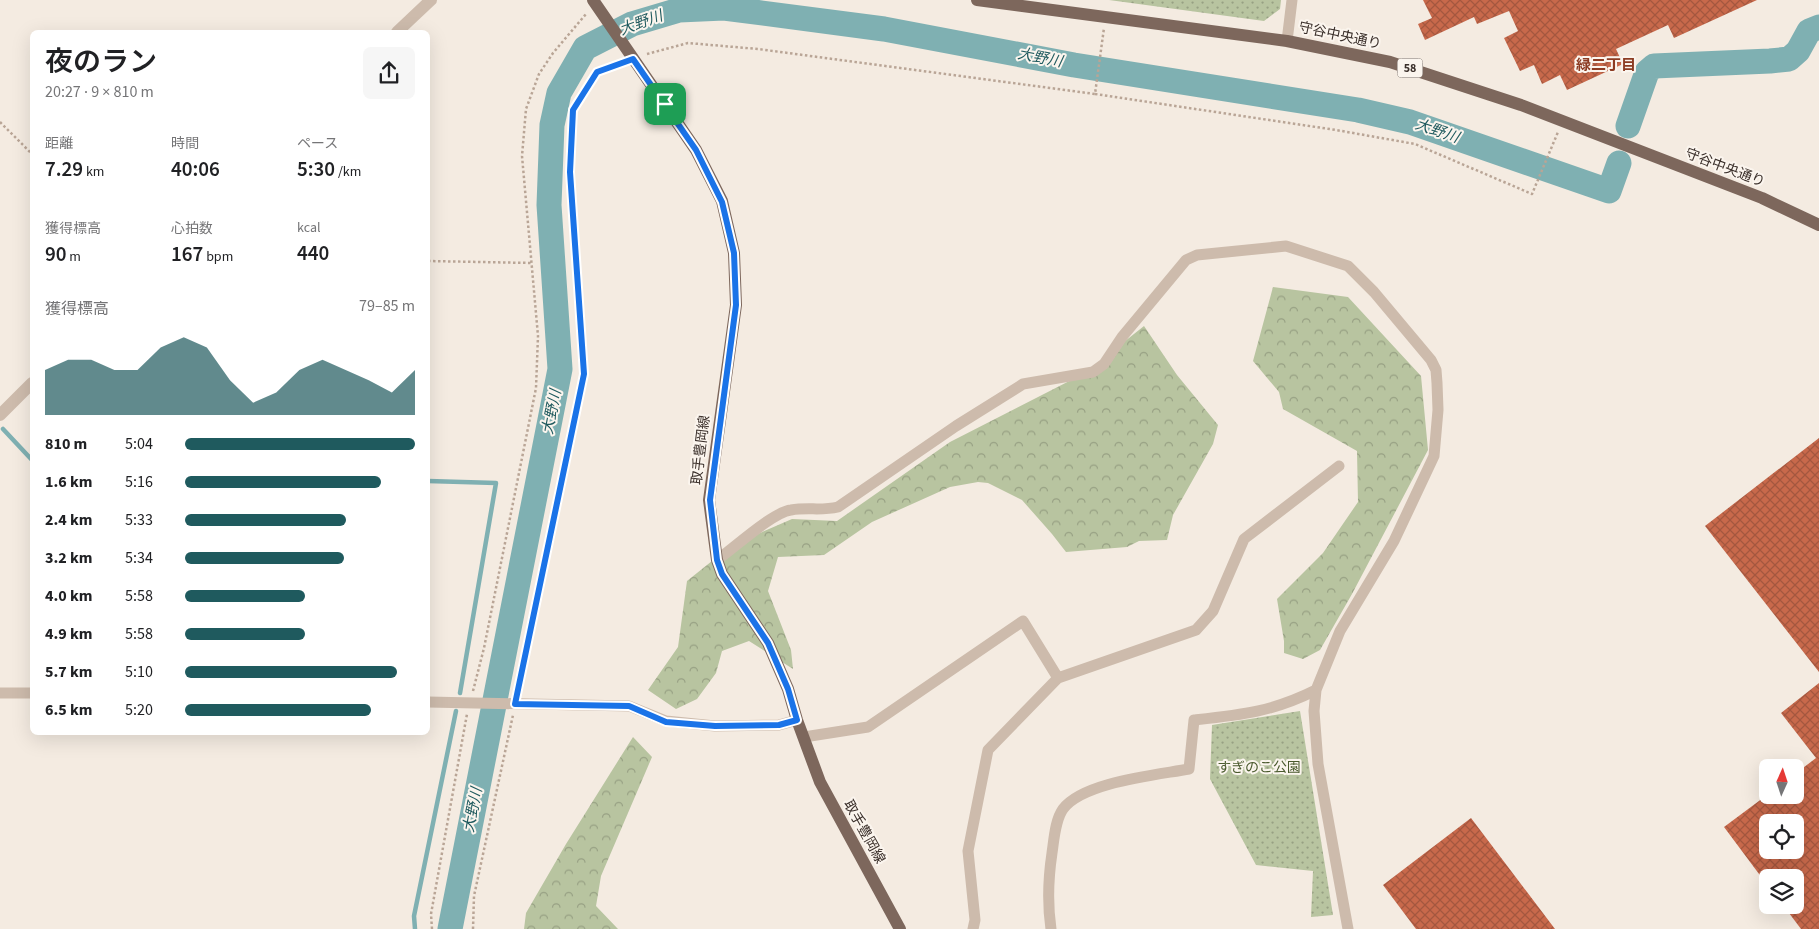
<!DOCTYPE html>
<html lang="ja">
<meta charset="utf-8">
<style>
body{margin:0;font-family:"Source Sans 3","Noto Sans JP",sans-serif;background:#f6f6f6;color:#202124;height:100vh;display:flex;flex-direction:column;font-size:19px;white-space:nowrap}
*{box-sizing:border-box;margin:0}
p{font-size:16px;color:#757577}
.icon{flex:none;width:28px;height:28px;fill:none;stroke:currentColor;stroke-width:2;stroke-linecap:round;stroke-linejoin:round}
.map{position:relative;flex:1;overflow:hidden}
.sheet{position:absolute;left:30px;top:30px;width:400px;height:705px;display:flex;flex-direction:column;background:#fff;border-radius:8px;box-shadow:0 5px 20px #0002}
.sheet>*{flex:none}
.needle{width:32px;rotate:3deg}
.controls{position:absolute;left:1759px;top:759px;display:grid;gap:10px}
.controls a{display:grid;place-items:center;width:45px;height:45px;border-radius:8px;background:#fff;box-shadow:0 5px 20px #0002;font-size:25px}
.pin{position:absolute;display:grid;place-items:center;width:42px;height:42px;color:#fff;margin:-21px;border-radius:10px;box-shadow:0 2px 8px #0006}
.round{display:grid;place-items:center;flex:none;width:52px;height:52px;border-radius:8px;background:#f6f6f6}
.head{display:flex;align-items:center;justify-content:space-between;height:85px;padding:0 15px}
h1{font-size:28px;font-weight:600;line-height:38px}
.figures{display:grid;grid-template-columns:repeat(3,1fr);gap:8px;height:85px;padding:5px 15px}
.figures div{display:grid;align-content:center}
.figures b{font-size:21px;font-weight:600}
.figures small{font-size:14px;font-weight:400}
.figures p{font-size:14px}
.chart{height:140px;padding:10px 15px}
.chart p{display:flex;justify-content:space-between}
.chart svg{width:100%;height:90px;margin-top:5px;fill:#1f5a5e;opacity:.7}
ul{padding:0 15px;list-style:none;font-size:16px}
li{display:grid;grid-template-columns:80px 60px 1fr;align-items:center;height:38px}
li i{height:12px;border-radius:6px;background:#1f5a5e}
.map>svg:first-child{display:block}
</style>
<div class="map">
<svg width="1819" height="929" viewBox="0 0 1819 929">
<defs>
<pattern id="grass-dots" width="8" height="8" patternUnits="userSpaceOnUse" patternTransform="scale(1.25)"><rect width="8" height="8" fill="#b8c4a0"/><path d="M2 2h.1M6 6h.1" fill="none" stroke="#97a083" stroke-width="1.8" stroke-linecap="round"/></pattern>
<pattern id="forest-crowns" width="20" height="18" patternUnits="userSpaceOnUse" patternTransform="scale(1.25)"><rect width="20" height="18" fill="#b8c4a0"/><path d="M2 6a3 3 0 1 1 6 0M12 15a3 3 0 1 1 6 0" fill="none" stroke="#97a083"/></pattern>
<pattern id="building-cross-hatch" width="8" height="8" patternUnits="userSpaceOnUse" patternTransform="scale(1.25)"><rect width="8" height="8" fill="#c8694b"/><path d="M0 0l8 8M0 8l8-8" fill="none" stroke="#a4573f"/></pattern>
</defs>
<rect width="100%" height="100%" fill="#f4ebe1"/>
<!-- grass -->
<path fill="url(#grass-dots)" d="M1109,0H1281L1280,9L1264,21Z
M1300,711L1333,915L1311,917L1313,871L1256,865L1210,779L1212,725Z"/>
<!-- forest -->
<path fill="url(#forest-crowns)" d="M1273,287L1348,297L1421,376L1428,450L1352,594L1320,650L1303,659L1284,653V641L1277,599L1323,553L1358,502L1357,451L1283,409L1279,392L1253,361Z
M1144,326L1177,375L1218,425L1213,444L1173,515L1167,540L1139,541L1127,547L1066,552L1052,534L1022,500L988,483L978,482L950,487L872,522L824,555L778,557L768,591L791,650L793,669L749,641L722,651L716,673L697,699L676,709L648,690L678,647L687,581L732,545L792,519L837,521L950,442L1085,373Z
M633,737L652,757L601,876L596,906L618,929H524L526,913L566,844Z"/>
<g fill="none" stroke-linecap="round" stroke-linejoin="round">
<!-- stream -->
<path stroke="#7fb0b2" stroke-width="4.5" d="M3,429L32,460
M428,481L496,483L460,693
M415,929L414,916L456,711"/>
<!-- river -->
<path stroke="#7fb0b2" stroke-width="25" d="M1628,126L1647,72L1654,66L1770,61L1789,59L1798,51L1809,31L1819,27
M450,929L560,369L549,205L552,125L559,93L585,48L632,24L679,10L724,8L884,29L1074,65L1358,110L1410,122L1609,191L1619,163"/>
</g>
<!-- building -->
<path fill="url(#building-cross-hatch)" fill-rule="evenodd" d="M1423,0H1757L1674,38L1668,25L1616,49L1623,64L1567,90L1560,75L1542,84L1534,65L1520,71L1504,38L1518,31L1509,11L1477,24L1474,17L1425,40L1418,24L1432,18Z
M1819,438V672L1705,526Z
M1819,683V929H1801L1783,905H1795V878H1762L1724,827L1767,795H1795V774L1816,758L1781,713ZM1768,822H1795V850H1768Z
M1471,818L1555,929H1416L1383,885Z"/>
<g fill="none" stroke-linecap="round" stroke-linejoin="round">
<!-- path -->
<path stroke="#b9a596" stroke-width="2.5" stroke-dasharray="2.5 2.5" stroke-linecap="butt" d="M647,54L688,43L758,49L1095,94L1104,28
M1095,94L1336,130L1415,144L1532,194L1558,132
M0,122L32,154
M428,261L532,263
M473,691L484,648L536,388L538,336L522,156L526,109L539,74L553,53L586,14
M518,692L584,374L570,172L573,110L597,72L620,63
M432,929L431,914L467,714
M473,929L474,896L513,715"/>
<!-- minor -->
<path stroke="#cdbbac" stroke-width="11" d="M1287,41L1292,0
M717,560C734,548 773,512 791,510C808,507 821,511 838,507L956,426L1023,384L1093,372L1104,364L1122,337L1186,260L1197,255L1286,246L1348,266L1374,292L1431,360L1436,370L1437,383L1438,410L1434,456L1394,541L1340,631L1316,690L1314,711L1318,764L1348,929
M0,693H32
M428,702L629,706L666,721L715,726L779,725L797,720
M804,737L868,727L1023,621L1058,678
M973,929L975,920L968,851L988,750L1058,678L1196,630L1213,611L1244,539L1339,466
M1051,929C1047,902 1048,880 1052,853C1054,840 1055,820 1063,809C1083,782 1157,775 1189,769L1194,720C1241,715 1272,712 1316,690"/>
<!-- tertiary -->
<path stroke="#cdbbac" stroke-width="12" d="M397,32L431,0
M0,415L32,383"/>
<!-- primary -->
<path stroke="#7d675c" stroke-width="12" d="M593,0L696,150L722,201L734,253L736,305L709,500L717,560L722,574L768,643L788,689L797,720L820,782L900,929
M977,0L1287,41L1390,62L1521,105L1762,198L1819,225"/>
</g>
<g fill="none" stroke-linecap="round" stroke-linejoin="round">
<defs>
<path id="route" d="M633,59L696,150L722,202L734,253L736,305L710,500L717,560L722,574L768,643L788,689L797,720L779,725L715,726L666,722L629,706L515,704L584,374L570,172L573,110L597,72Z"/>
</defs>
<!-- route casing -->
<use href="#route" stroke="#fff" stroke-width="10"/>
<!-- route -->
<use href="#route" stroke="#1a73e8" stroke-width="6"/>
</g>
<g text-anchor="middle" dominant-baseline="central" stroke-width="4" stroke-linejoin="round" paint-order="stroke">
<!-- shield labels -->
<rect fill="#fbf5ee" stroke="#756b66" stroke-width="1" x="1397.5" y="58.5" width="25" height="19" rx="4"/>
<g font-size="12" font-weight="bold" fill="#3b302b">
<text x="1410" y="68">58</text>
</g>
<!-- street labels -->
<g font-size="14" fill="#3b302b" stroke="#fbf5ee">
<text transform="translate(1340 36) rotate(12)">守谷中央通り</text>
<text transform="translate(1725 168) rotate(21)">守谷中央通り</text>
<text transform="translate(701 450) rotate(-83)">取手豊岡線</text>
<text transform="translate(864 832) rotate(61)">取手豊岡線</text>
</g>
<!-- park labels -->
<g font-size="14" fill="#4a5a2e" stroke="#fbf5ee">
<text x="1259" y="768">すぎのこ公園</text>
</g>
<!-- water labels -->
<g font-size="15" font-style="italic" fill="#1f5a5e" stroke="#fbf5ee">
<text transform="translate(641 23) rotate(-20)">大野川</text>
<text transform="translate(1040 58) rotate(11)">大野川</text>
<text transform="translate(1437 131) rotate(19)">大野川</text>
<text transform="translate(552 412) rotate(-79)">大野川</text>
<text transform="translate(473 810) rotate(-79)">大野川</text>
</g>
<!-- neighbourhood labels -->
<g font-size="15" font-weight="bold" fill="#8c3b22" stroke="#fbf5ee">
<text x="1606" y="65">緑二丁目</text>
</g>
</g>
</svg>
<div class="controls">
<a><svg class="needle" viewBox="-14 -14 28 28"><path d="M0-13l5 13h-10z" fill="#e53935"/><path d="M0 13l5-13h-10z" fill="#757577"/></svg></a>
<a><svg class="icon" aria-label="locate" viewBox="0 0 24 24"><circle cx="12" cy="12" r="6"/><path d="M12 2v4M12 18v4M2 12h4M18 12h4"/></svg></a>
<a><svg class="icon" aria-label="layers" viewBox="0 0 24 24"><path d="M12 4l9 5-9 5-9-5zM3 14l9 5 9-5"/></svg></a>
</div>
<div class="pin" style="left:665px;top:104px;background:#1e9e55"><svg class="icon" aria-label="arrive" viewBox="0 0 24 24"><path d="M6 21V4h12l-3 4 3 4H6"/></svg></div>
<section class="sheet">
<div class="head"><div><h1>夜のラン</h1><p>20:27 · 9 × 810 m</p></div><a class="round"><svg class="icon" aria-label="share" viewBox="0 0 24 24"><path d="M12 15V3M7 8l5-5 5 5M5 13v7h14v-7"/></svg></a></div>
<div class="figures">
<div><p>距離</p><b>7.29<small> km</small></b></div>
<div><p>時間</p><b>40:06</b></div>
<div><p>ペース</p><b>5:30<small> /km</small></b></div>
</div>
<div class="figures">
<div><p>獲得標高</p><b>90<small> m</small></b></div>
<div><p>心拍数</p><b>167<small> bpm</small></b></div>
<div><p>kcal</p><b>440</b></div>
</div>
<div class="chart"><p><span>獲得標高</span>79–85 m</p>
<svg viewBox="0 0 160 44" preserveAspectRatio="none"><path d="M0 44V22L10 17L20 17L30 22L40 22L50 11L60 6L70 11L80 27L90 38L100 33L110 22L120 17L130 22L140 27L150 33L160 22V44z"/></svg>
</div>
<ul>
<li><b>810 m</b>5:04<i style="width:100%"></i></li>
<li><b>1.6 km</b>5:16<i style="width:85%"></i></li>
<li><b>2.4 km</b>5:33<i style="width:70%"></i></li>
<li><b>3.2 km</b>5:34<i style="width:69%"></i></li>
<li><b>4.0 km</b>5:58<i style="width:52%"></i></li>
<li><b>4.9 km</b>5:58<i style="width:52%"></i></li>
<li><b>5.7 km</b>5:10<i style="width:92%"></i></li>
<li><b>6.5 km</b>5:20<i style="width:81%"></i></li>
</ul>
</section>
</div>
